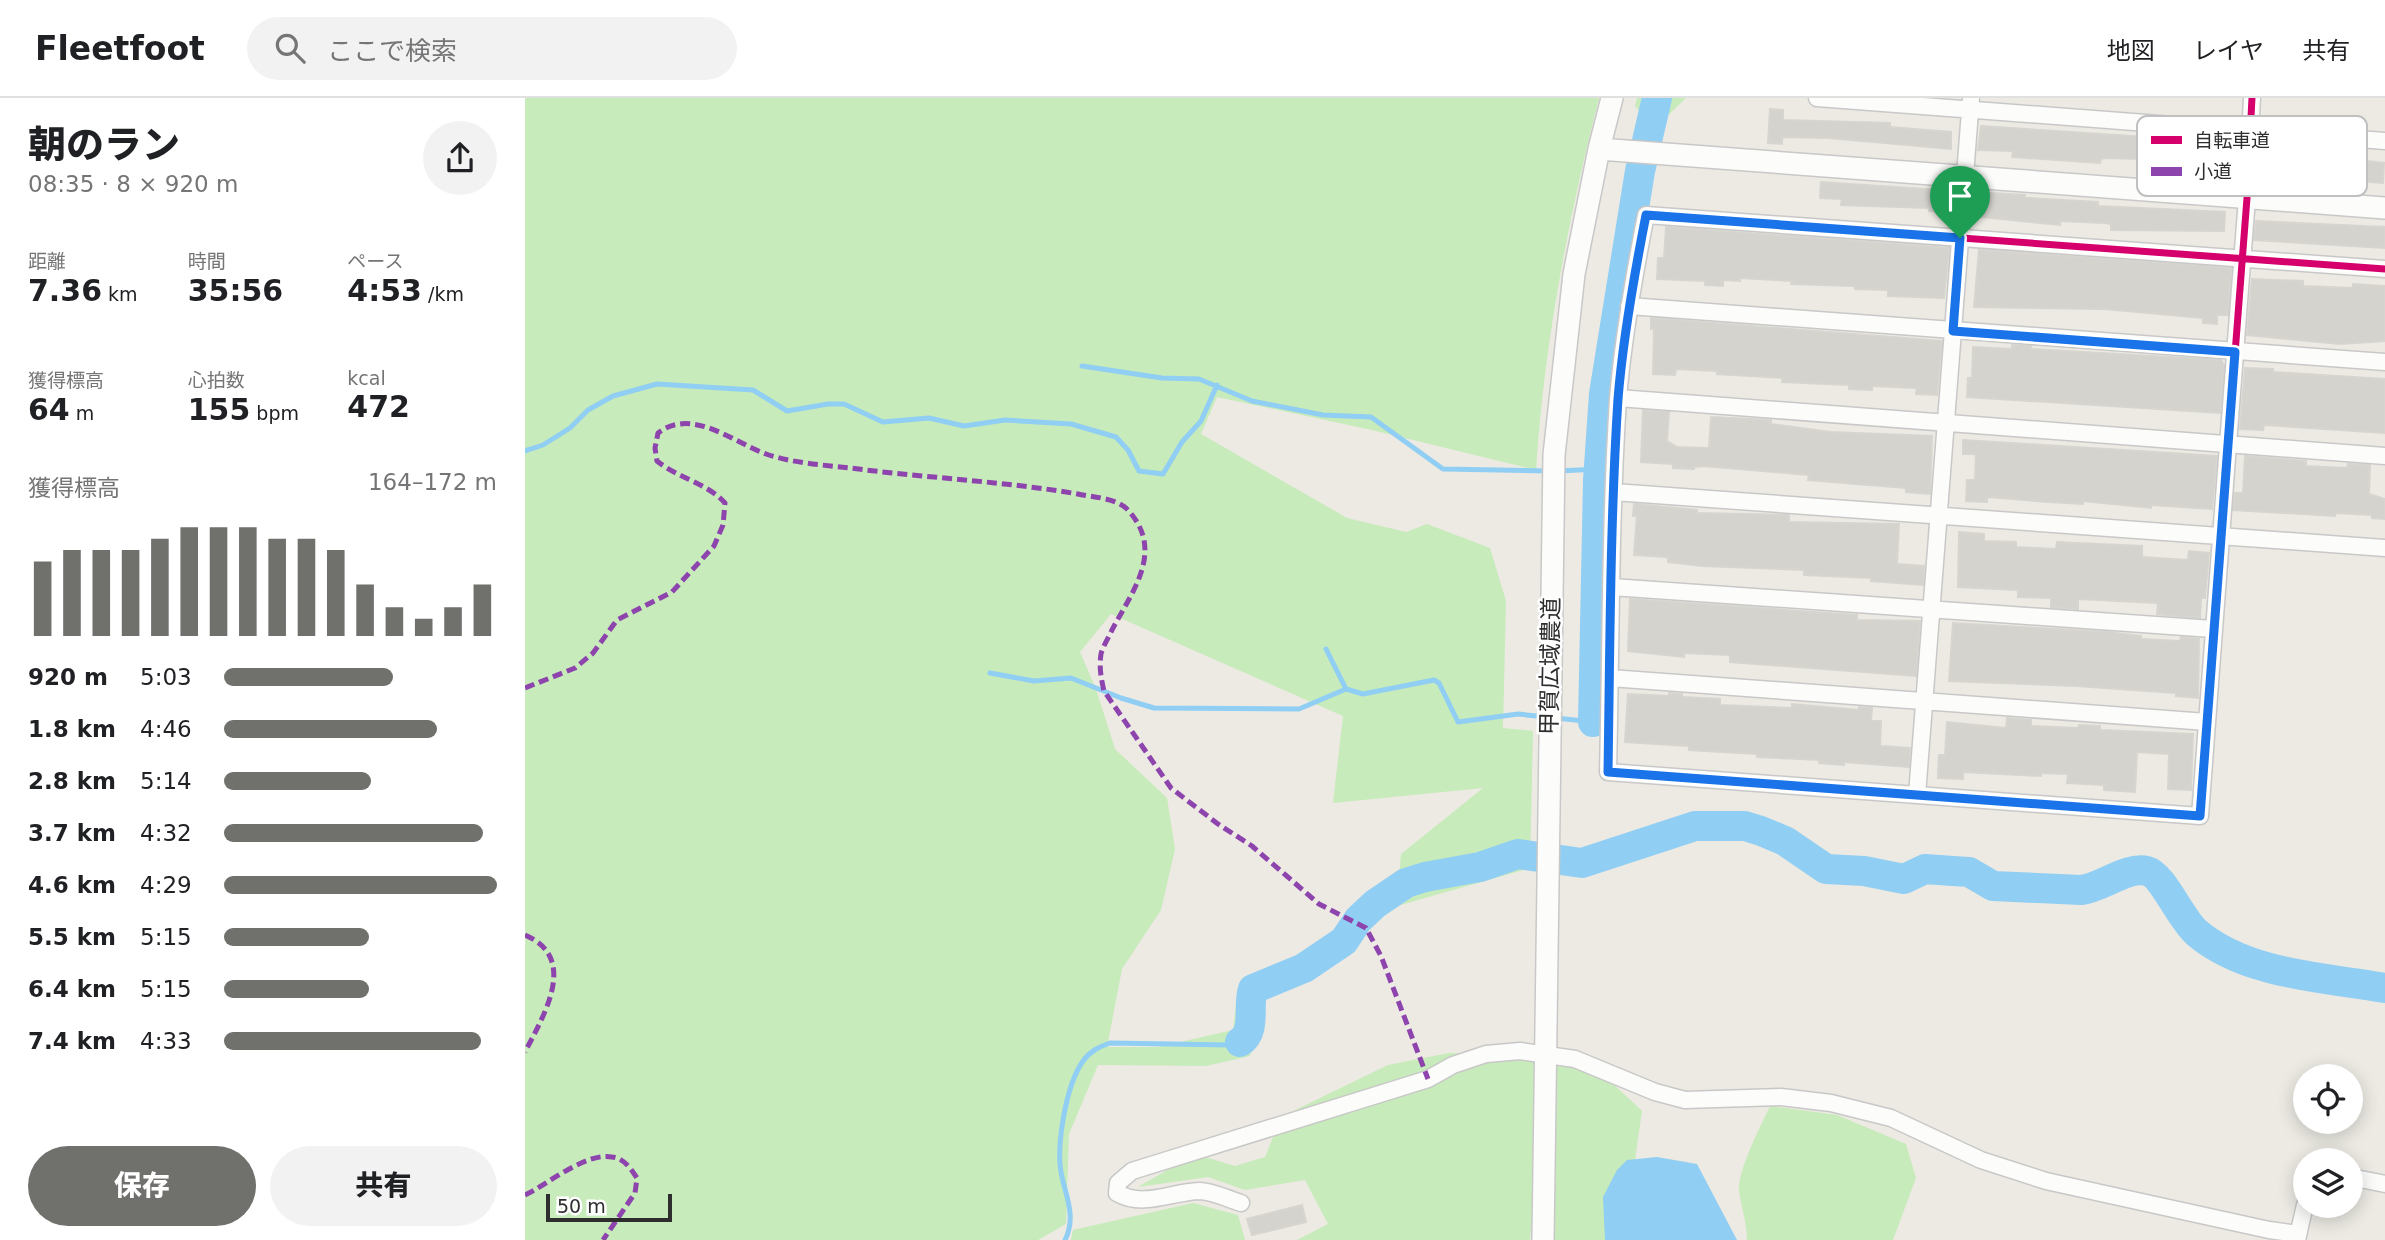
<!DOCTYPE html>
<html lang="ja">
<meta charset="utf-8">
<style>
body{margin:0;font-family:"DejaVu Sans","Noto Sans JP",sans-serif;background:#f2f2f2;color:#202124;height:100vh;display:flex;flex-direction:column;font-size:26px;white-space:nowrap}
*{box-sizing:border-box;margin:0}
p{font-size:23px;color:#757577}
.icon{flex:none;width:38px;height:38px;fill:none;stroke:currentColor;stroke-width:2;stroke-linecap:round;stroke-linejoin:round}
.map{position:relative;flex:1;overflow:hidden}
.details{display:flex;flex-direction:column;background:#fff;width:525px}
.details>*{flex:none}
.tools{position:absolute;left:1768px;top:966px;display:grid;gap:14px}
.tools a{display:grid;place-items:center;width:70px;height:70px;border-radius:50%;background:#fff;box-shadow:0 4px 18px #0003;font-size:35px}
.scale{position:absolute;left:21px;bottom:18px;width:126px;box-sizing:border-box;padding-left:7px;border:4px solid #2e2e2e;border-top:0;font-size:19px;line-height:24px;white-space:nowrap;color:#2e2e2e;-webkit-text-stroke:5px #fff;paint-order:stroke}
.pin{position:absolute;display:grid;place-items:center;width:60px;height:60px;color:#fff;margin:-72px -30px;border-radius:50% 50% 50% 0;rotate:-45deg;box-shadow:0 0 7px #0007}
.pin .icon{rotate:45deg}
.round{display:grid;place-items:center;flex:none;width:74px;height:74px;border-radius:37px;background:#f2f2f2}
.summary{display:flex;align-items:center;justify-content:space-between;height:119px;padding:0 28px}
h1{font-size:38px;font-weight:800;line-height:52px}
.stats{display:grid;grid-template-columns:repeat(3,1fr);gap:10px;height:119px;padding:7px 28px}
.stats div{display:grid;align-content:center}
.stats b{font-size:30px;font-weight:800}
.stats small{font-size:19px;font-weight:400}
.stats p{font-size:19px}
.chart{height:196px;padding:14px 28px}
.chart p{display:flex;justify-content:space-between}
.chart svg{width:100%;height:126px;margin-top:7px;stroke:#70706d;stroke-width:6}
.cta{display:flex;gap:14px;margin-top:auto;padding:14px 28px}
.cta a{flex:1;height:80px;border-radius:42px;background:#70706d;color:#fff;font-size:28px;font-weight:800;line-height:80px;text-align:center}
.cta a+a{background:#f2f2f2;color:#202124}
ul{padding:0 28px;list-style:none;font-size:23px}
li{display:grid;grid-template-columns:112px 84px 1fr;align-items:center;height:52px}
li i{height:18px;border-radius:9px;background:#70706d}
header{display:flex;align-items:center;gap:42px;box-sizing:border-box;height:98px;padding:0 35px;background:#fff;border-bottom:2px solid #e0e0e0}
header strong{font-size:33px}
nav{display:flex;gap:38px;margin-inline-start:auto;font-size:24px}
.search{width:490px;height:63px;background:#f2f2f2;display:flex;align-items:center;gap:18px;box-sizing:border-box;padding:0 24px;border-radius:38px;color:#757577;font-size:26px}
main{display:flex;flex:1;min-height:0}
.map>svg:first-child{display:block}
</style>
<header>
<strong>Fleetfoot</strong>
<div class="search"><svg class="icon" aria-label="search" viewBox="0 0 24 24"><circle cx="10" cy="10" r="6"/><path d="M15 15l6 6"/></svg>ここで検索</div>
<nav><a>地図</a><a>レイヤ</a><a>共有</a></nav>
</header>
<main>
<section class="details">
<div class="summary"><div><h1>朝のラン</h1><p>08:35 · 8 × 920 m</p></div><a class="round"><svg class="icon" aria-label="share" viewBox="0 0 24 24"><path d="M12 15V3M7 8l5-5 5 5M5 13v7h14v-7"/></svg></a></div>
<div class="stats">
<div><p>距離</p><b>7.36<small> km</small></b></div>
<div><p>時間</p><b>35:56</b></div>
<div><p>ペース</p><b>4:53<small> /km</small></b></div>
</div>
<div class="stats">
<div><p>獲得標高</p><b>64<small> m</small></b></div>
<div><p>心拍数</p><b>155<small> bpm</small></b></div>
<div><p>kcal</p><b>472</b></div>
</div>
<div class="chart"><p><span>獲得標高</span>164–172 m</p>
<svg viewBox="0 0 160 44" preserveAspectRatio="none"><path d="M5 44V18M15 44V14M25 44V14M35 44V14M45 44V10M55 44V6M65 44V6M75 44V6M85 44V10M95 44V10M105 44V14M115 44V26M125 44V34M135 44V38M145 44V34M155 44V26"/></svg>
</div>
<ul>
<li><b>920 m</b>5:03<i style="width:62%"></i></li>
<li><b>1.8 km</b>4:46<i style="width:78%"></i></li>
<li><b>2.8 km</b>5:14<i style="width:54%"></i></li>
<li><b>3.7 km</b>4:32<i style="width:95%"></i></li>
<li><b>4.6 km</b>4:29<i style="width:100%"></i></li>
<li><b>5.5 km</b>5:15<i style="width:53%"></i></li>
<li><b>6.4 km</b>5:15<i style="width:53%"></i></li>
<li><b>7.4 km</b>4:33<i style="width:94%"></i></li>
</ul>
<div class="cta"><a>保存</a><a>共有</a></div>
</section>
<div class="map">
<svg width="1860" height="1142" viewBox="0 0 1860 1142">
<rect width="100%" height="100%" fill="#eceae3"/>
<!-- green -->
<path fill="#c7ebba" d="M0,0H1074C1043,121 1019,247 1011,372L847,332L692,299L676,336L822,420L881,434L902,426L965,450L981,503L978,630L1008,633L1005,770L872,808L876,756L958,690L808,705L818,618L586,516L555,554L571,591L590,651L642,700L650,751L636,812L597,871L582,949H633L708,932L711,907L733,917L725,958L681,968L573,967L544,1036L541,1126L513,1142H0Z
M1112,0H1161L1129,31L1110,8Z
M924,955H992L1067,966L1117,1013L1108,1076L1085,1142H1022L1011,1083L1005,1142H772L803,1126L780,1082L720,1092L683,1079L613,1089L670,1056L710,1068L740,1059L756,1019L863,967Z
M1245,1008L1312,1017L1381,1046L1391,1080L1368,1142H1222C1222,1124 1216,1109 1214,1092C1213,1071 1236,1028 1245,1008Z
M668,1105L713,1117L720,1142H546L548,1132Z"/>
<!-- water -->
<path fill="#91cef3" d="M1132,1059L1172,1066L1212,1142H1080L1078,1099L1092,1072L1102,1062Z"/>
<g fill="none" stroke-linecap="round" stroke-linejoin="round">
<!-- stream -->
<path stroke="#91cef3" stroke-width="5" d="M557,268L637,280L674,281L727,303L798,317L846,319L918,371L1023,373
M0,353L18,347L45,330L63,312L88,298L132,286L228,292L262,313L303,306H319L358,324L404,320L439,328L480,322L546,326L591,339L603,352L614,373L638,376L657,344L676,323L692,287
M1033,373L1074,371
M801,551L821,591
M465,575L509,583L546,580L596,600L629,610L774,611L821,591L838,596L909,582L914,585L933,624L993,616L1021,619
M1031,620L1068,624
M540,1142C551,1120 542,1101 537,1079C530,1050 541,987 558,963C565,953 574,949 585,945L705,947L715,944"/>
<!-- river -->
<path stroke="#91cef3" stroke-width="30" d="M1068,624L1073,382L1079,296L1115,73L1132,0
M715,944C732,933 722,908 728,891L779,870L819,843L833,822L850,806L881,785L900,779L955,769L993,756L1057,765L1170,728H1220L1236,733L1260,743L1301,771L1339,773L1379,781L1400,771L1428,773L1444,774L1468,788L1556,792C1577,790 1601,768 1622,773C1638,777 1656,822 1672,835C1722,877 1798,879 1860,890"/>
</g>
<!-- building -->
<path fill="#d5d3ce" stroke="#d7d5cf" stroke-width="2" d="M1245,11L1258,12V22L1365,25V29L1426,34V51L1303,40L1257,39V46L1243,45Z
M1456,28L1652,41V44L1670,45L1669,52L1707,54V70L1615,65V61L1580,60L1576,61L1575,65L1487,59L1488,53L1453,52Z
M1768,55L1859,65L1858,85L1780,79H1734L1735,60L1767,61Z
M1296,84L1428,93L1427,114L1404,113V110L1316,107L1317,101L1295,100Z
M1449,94L1500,97V100H1503L1573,104V108L1700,114L1699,133L1586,132V126L1580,125L1535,123V127L1447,118Z
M1731,123L1860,129V150L1729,142Z
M1141,129L1424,150L1419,200L1363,198V192L1330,191V188L1266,186L1267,183L1215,180V183L1198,182V188L1180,187V183L1132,181L1133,160H1139Z
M1454,152L1706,170L1703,217H1692V226L1678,225V220L1579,211L1449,209Z
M1727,181L1778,183V188L1828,190V186L1860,188V243L1815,246L1722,237Z
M1126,220L1417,243L1412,297L1391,296L1392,290L1347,288V292L1324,291V287L1257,284L1258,280L1192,276V273L1151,271L1150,277L1128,276L1129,231H1126Z
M1487,247L1506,248L1505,251L1696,262L1699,268L1695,315L1442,299L1443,280H1447L1448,249L1487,251Z
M1720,270L1748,271V274L1860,281V335L1739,327L1738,332L1715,331Z
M1118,312L1144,314L1142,343L1152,349L1184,350L1186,319L1246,322V326L1306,334L1407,338L1405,396L1381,394V390L1283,382L1284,377L1178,368L1169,369V371L1148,370V366L1116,364Z
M1438,342L1692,358L1687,411L1626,407V410L1558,403V406L1524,404L1462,399V404L1441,403L1442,382H1450L1451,356H1438Z
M1720,358L1781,363V368L1822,370L1823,366L1845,367L1844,396L1860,401V421L1847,420V417L1811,415L1810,418L1708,412L1710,395H1718Z
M1109,406L1172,412V415L1264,417V424L1374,426L1372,466L1399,468L1398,487L1346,483V480L1279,477V472L1178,468L1143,464V459L1109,457L1112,418H1108Z
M1434,434L1459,436V443L1491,444V449L1531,451L1532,444L1617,448V459L1663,462L1664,453L1684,455L1680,500H1676L1675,520L1632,516L1633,505L1553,501V511L1526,509V500L1493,499V492L1433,489Z
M1105,501L1332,517V522L1395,523L1391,578L1205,564V557L1159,555V559L1103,553Z
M1428,525L1582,534L1616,538V541L1655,543L1656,539L1674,541L1673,600L1651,598V595L1551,588L1424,583Z
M1144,595L1157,596V599L1195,601V607L1267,610V606L1334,612V609L1347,610L1346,623H1356L1355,648L1385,650L1384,669L1319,664V667L1294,665L1295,662L1232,659V656L1164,652V648L1100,644L1103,596L1144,598Z
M1482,620L1506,622V628L1553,630L1554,627L1575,628V632L1668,636L1666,692L1643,691L1644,656L1612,654L1610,694L1579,692V687L1542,685L1543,676L1516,675V678L1438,674V681L1413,680L1414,657H1420L1422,624L1481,630Z
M777,1107L781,1124L727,1137L722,1121Z"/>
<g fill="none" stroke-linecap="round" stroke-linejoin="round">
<defs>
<path id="street" d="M1292,0L1860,43
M1727,0C1725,33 1725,67 1722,100C1707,306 1689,512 1675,718L1083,674C1086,550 1085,425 1093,301C1098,239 1109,178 1121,117L1860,171
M1104,208L1860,264
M1093,300L1860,358
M1089,394L1860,450
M1087,489L1688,531
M1085,580L1682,624
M1392,697L1446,0
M1825,1079L1860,1086
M716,1105C703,1101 687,1093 674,1093C646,1094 618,1110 592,1095L593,1085L607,1073L903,981L928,967L961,956L995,953L1050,961L1130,994L1160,1002L1256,999L1306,1005L1366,1020L1456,1062L1521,1083L1744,1132L1773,1136
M1772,1142L1780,1107"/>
<path id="secondary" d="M1074,51L1860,110
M1018,1142L1029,357L1049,176L1074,51L1087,0"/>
</defs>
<!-- street casing -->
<use href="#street" stroke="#c9c8c8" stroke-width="19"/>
<!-- secondary casing -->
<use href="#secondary" stroke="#c9c8c8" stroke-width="24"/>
<!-- street -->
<use href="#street" stroke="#fcfcfb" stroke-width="16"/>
<!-- secondary -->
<use href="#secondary" stroke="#fcfcfb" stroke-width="21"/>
<!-- quiet -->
<path stroke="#8e44ad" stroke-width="5" stroke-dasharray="10 5" stroke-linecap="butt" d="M0,590L50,570L68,555L92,522L147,494L189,448L198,427L200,405C182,385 153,380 132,363L130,350L133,335C167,309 208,344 241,356C267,365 298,367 325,370C401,380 477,383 553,396C567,399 592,400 603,412C640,453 608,492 587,532C584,539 578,548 576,556C574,569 576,580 579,593L646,690L693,726L727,748L794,806L841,830L856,858L903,981
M0,837C54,860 19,917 0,954
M0,1097C23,1086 61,1054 87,1059C99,1060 106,1071 112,1080L110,1095L78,1142"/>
<defs>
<path id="cycleway" d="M1727,0C1725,33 1725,67 1722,100C1707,306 1689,512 1675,718L1083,674C1086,550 1085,425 1093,301C1098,239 1109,178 1121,117L1860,171"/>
</defs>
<!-- cycleway casing -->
<use href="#cycleway" stroke="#fff" stroke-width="11"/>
<!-- cycleway -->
<use href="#cycleway" stroke="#d6006c" stroke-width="7"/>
</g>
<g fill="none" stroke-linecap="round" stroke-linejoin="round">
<defs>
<path id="route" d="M1121,117L1435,140L1428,233L1710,254L1675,718L1083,674C1085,550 1085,425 1093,301C1098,239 1109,178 1121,117Z"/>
</defs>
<!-- route casing -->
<use href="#route" stroke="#fff" stroke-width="14"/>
<!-- route -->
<use href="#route" stroke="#1a73e8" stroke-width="9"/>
</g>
<g text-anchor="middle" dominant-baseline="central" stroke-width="5" stroke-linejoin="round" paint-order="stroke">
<!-- street labels -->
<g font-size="23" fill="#2e2e2e" stroke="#fff">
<text transform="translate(1025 568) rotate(-89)">甲賀広域農道</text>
</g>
</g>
<!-- legend -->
<rect x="1612" y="18" width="230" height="80" rx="10" fill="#fff" stroke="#c0c0c0" stroke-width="2"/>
<rect x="1626" y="38" width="31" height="8" fill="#d6006c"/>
<rect x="1626" y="69" width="31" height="9" fill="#8e44ad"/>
<g font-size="19" fill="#2e2e2e">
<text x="1669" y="49">自転車道</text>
<text x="1669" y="80">小道</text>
</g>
</svg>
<div class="tools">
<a><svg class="icon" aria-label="locate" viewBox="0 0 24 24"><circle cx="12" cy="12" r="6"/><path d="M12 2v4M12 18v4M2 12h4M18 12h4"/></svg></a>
<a><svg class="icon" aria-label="layers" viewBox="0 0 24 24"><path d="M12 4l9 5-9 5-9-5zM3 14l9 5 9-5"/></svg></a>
</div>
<div class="scale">50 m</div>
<div class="pin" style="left:1435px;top:140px;background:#1e9e55"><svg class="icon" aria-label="arrive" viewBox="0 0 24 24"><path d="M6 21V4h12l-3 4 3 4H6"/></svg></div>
</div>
</main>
